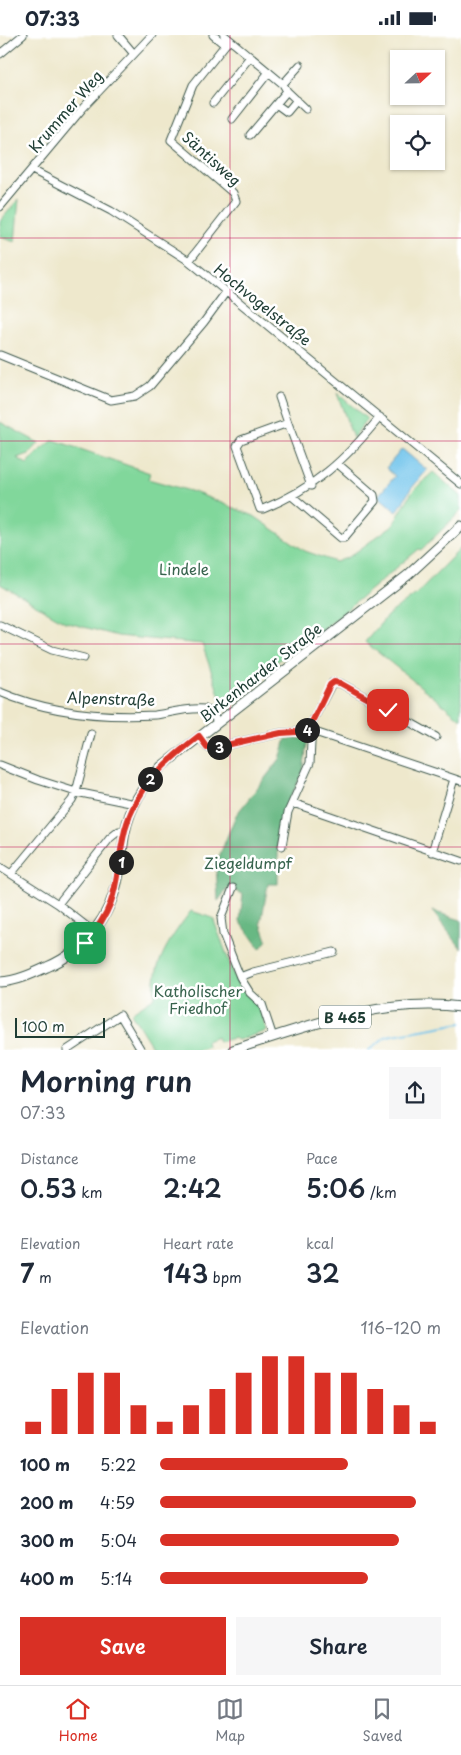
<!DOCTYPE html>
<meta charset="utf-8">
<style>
body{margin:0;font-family:"Playpen Sans",sans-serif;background:#f6f6f7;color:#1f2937;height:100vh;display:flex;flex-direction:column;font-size:19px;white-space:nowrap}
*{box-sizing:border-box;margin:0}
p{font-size:16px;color:#747a83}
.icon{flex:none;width:28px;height:28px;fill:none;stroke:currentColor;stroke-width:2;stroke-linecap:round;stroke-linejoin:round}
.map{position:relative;height:1015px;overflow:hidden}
.drawer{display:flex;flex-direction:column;background:#fff;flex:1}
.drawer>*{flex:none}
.needle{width:32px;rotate:68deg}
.buttons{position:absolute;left:390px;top:15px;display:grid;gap:10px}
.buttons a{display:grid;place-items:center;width:55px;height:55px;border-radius:0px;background:#fff;box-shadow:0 1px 4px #0004;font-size:25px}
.scale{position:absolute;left:15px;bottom:12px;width:90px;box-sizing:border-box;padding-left:5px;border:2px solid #1f3d34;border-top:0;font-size:14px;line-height:18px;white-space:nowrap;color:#1f3d34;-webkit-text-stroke:4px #fff;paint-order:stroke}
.pin{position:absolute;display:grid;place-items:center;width:42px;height:42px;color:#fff;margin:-21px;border-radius:10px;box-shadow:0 2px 8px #0006}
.km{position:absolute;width:25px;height:25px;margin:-12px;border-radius:50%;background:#222;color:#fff;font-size:14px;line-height:25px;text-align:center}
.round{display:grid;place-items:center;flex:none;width:52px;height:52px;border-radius:0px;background:#f6f6f7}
.overview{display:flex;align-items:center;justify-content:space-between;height:85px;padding:0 20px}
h1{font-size:28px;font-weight:600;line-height:38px}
.stats{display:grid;grid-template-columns:repeat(3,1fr);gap:8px;height:85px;padding:5px 20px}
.stats div{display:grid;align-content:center}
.stats b{font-size:25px;font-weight:600}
.stats small{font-size:14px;font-weight:400}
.stats p{font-size:14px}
.chart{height:140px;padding:10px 20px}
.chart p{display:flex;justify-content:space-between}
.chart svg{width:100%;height:90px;margin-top:5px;stroke:#d93025;stroke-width:6}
.cta{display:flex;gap:10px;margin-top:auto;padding:10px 20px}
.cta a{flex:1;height:58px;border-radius:0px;background:#d93025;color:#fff;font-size:20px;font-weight:600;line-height:58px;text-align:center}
.cta a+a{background:#f6f6f7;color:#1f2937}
ul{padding:0 20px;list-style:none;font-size:16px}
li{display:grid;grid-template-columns:80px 60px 1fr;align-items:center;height:38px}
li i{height:12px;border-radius:6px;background:#d93025}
.status{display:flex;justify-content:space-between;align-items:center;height:35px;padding:0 25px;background:#fff;direction:ltr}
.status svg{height:14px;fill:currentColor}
.tab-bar{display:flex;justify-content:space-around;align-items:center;height:70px;border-top:1px solid #e0e1e3;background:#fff;font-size:14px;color:#747a83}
.tab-bar a{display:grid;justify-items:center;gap:2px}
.tab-bar .selected{color:#d93025}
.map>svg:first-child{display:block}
</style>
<div class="status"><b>07:33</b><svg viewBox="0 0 49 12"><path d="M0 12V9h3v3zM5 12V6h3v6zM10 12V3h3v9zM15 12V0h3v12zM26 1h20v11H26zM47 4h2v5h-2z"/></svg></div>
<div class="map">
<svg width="461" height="1015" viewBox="0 0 461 1015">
<rect width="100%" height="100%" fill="#fff"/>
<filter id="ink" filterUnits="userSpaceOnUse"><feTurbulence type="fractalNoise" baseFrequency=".02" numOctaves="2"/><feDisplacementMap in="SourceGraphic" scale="10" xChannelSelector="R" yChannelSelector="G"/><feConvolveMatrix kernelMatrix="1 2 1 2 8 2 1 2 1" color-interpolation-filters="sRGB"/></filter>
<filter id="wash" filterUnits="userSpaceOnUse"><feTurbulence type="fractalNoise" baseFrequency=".0096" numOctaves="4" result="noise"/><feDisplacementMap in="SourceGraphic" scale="20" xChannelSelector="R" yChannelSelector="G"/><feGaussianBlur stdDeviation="1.12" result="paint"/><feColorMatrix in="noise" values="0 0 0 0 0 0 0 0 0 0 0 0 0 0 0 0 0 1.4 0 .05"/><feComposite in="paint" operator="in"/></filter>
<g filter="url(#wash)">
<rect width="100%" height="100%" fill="#eee8cc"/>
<!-- green -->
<path fill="#81d79b" stroke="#508a68" d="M19,164L15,207L0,202V186Z
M337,358L367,384L353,403Z
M0,387L39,408L29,419L17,423L27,429L41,414L54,405L150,438L148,444L194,457L254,481L305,516L336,527L349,522L393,490L412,457L433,437L461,461V476L421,515L419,514L316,600L221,665L202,609L118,601L65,587L0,549Z
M461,513V684L365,607L388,580L415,560Z
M191,876L213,883L239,953L259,970L267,996L238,1005L233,1003L219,1007L217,1002L206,1006L207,1011L196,1015H154L131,978L155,962C151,929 172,901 191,876Z"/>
<!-- forest -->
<path fill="#68b883" stroke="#447a5c" d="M308,703L303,737L283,778L278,807V849H268L261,888L267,905L260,914L240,886L243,859L228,853L218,866L216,829L236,780L280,724L286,704Z
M432,876L461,885V913Z"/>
<!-- water -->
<path fill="#6ec3eb" stroke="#468090" d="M402,414L427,435L410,455L397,477L378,461L395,441L386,433Z"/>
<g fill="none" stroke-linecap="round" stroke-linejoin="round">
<!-- stream -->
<path stroke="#6ec3eb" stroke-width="2" d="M369,1015L387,1001L461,988"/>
</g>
</g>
<g filter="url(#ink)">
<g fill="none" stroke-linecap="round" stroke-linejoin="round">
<defs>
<path id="minor" d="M118,0L134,19
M213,0L225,10L230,5L283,49L287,56L306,74
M224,0L230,5
M0,19L23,0
M283,49L300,30
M287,56L276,69L287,77L297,65
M213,68L250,22
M232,84L269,37
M250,100L276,69
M32,135L111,176L189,226L461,449
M0,172L82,74L152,0
M189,226L236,166L233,158L171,105L193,50L225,10
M0,320L111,365L135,361L150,351L204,287L226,257
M279,362L288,388
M311,451L288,388L241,405L237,411L260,474H263C315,453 345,425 380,382
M293,462L341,503H344L375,466L374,460L338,429
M0,590L52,615L84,623
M0,657C49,678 102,683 155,680C171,678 188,672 205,674L210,677L218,687
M199,701L207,712H217L281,698L312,696L461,746
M0,730L38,745L76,757L135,769
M293,768L461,826
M282,811L288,777L310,728L312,687L332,648H340L436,702
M432,817L454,744
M0,832L58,869L94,897
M11,839L72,765L76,757L91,699
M233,853L221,883L223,899L240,942L250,958L262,969L273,1002
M58,869L110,803L119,796H125
M240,942L253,937L334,917
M67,1015L120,980L141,1015"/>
<path id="major" d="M0,947C17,946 32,939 47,932C87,915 111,881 119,839C122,825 122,811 125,797C130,772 144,749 162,731L408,540L461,491
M233,1015C306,991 383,962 461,972"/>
</defs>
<!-- minor casing -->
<use href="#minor" stroke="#3e574b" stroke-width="9"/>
<!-- major casing -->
<use href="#major" stroke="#3e574b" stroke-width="11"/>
<!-- minor -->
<use href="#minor" stroke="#fff" stroke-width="7"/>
<!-- major -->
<use href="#major" stroke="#fff" stroke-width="9"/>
</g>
</g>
<g fill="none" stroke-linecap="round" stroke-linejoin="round" filter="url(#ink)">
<defs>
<path id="route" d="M85,908C123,865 113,844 125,795C136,753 165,727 199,701L207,712H217L281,698L312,696V687L330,650L334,647L340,648L388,675"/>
</defs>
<!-- route casing -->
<use href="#route" stroke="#fff" stroke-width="10"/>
<!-- route -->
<use href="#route" stroke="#d93025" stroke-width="6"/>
</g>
<!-- grid -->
<path fill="none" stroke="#c2185b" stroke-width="1" stroke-opacity="0.55" d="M230,0V1015M0,203H461M0,406H461M0,609H461M0,812H461"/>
<g text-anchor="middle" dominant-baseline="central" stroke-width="5" stroke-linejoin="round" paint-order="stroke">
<!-- shield labels -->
<rect fill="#fff" stroke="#627771" stroke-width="1" x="319" y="970.5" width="52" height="23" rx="4"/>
<g font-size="14" font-weight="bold" fill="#1f3d34">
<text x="345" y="982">B 465</text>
</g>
<!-- street labels -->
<g font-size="15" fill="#1f3d34" stroke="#fff">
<text transform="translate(65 76) rotate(-49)">Krummer Weg</text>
<text transform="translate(212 123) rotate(42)">Säntisweg</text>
<text transform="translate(263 269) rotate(39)">Hochvogelstraße</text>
<text transform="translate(260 637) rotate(-38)">Birkenharder Straße</text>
<text transform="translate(111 663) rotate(2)">Alpenstraße</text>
</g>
<!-- park labels -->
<g font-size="15" fill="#38644e" stroke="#fff">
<text x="184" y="533">Lindele</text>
<text x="248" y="827">Ziegeldumpf</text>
<text x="198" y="955">Katholischer<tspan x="198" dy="17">Friedhof</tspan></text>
</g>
</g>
</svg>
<div class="buttons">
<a><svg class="needle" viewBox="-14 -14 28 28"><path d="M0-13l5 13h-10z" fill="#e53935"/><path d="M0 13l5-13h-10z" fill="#747a83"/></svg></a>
<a><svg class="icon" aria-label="locate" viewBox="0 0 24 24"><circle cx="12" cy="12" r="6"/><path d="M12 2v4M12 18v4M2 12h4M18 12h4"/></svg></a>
</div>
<div class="scale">100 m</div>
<div class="pin" style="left:85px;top:908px;background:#1e9e55"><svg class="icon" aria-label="arrive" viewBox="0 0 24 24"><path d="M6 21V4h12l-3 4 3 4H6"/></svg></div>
<div class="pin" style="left:388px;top:675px;background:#d93025"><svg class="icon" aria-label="check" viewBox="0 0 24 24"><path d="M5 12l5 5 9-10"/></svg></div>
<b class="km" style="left:121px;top:827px">1</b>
<b class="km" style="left:150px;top:744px">2</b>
<b class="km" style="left:219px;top:712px">3</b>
<b class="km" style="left:307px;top:695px">4</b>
</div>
<section class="drawer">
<div class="overview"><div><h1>Morning run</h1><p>07:33</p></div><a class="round"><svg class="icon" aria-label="share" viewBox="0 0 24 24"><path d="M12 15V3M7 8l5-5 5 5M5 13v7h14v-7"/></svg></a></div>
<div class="stats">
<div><p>Distance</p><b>0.53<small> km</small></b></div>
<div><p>Time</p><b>2:42</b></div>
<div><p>Pace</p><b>5:06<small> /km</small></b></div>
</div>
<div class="stats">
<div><p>Elevation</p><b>7<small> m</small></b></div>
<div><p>Heart rate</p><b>143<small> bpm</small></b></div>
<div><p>kcal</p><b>32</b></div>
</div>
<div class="chart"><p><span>Elevation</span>116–120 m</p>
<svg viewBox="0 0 160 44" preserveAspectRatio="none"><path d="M5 44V38M15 44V22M25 44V14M35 44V14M45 44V30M55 44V38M65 44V30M75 44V22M85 44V14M95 44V6M105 44V6M115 44V14M125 44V14M135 44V22M145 44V30M155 44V38"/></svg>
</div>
<ul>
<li><b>100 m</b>5:22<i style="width:67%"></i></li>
<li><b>200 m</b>4:59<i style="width:91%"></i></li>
<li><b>300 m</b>5:04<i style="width:85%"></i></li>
<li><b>400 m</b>5:14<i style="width:74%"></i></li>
</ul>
<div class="cta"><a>Save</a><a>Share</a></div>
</section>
<nav class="tab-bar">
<a class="selected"><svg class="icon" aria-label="home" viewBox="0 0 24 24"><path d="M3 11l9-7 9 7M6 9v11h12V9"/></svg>Home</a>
<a><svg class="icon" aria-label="map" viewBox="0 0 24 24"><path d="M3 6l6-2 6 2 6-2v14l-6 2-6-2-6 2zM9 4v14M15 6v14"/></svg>Map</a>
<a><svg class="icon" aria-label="saved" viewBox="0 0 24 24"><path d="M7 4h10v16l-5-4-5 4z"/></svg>Saved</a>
</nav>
